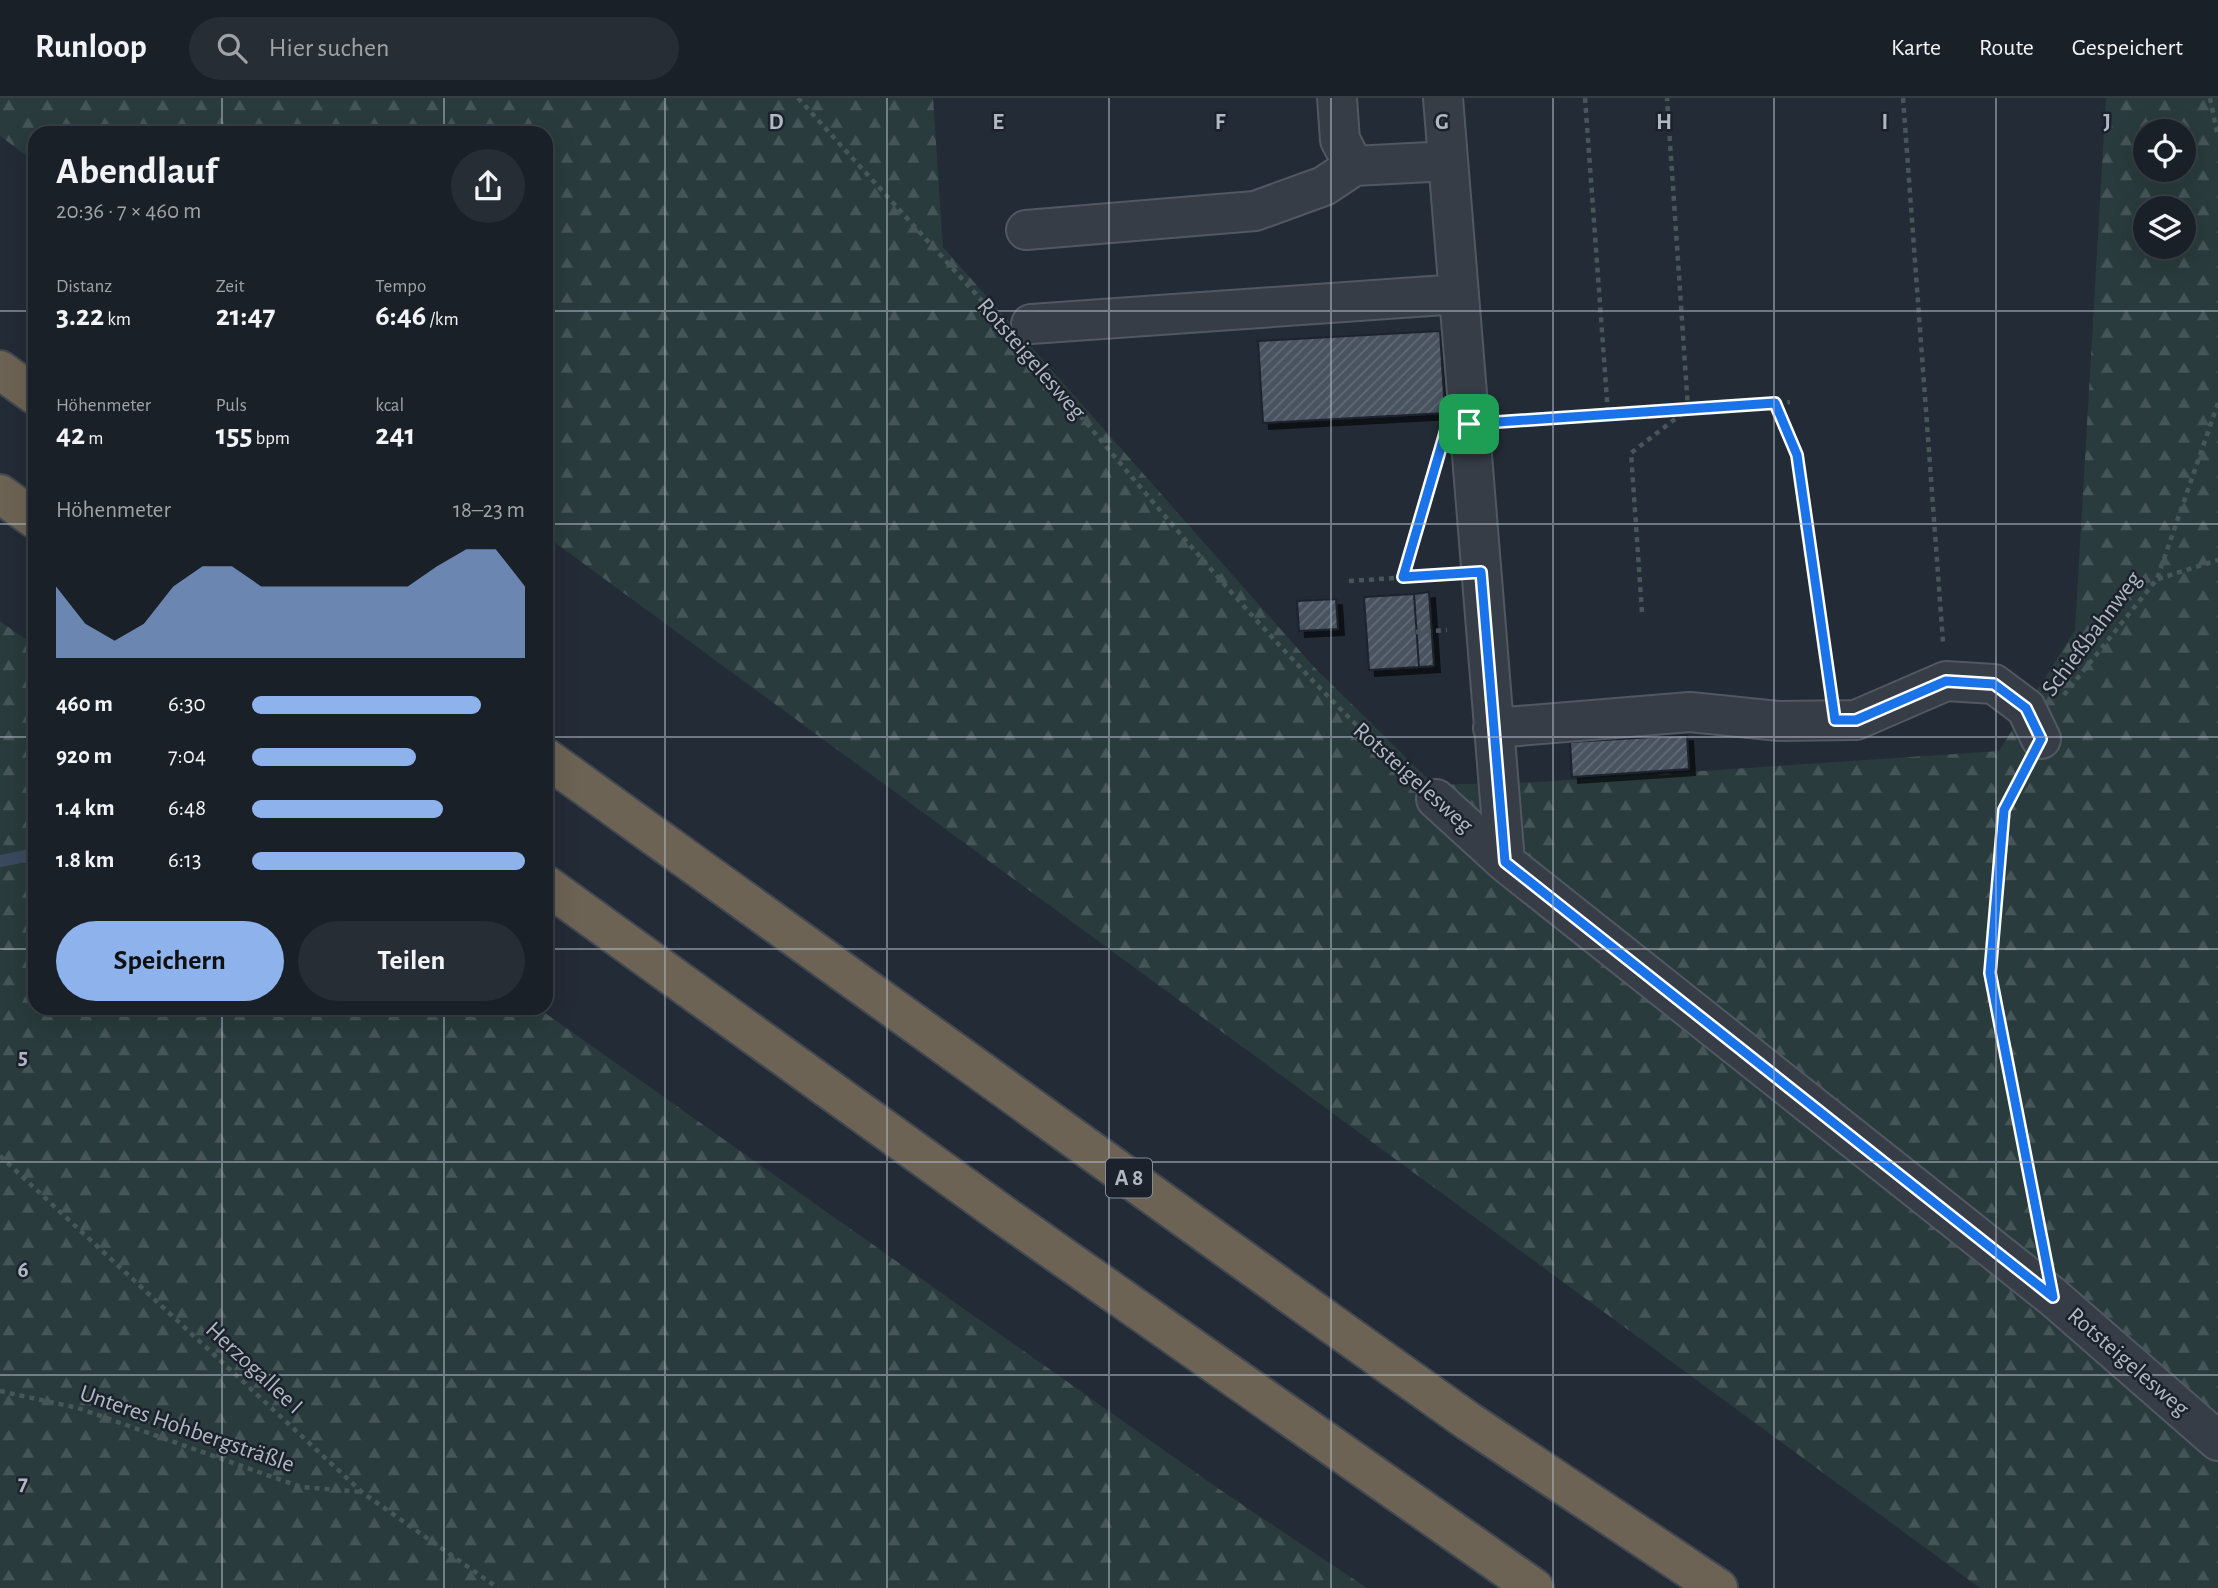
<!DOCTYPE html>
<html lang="de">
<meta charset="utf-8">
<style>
body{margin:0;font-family:"Alegreya Sans",sans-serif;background:#272d34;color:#f1f3f6;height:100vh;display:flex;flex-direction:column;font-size:26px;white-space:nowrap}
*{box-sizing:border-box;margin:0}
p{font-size:23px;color:#9fa3a8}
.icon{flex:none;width:38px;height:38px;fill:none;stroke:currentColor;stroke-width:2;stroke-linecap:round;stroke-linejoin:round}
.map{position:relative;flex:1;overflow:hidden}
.side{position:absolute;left:28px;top:28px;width:525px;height:889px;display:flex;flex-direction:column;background:#1a2028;border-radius:21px;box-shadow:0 7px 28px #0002,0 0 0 2px #383e45}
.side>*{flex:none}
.buttons{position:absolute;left:2133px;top:21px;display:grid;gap:14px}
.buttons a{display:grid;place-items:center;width:63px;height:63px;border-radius:50%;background:#1a2028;box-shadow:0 7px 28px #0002,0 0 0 2px #383e45;font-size:35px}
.pin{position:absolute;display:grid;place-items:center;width:60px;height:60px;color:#fff;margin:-30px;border-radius:14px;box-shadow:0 4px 10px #0006}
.round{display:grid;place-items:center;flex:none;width:74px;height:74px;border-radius:37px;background:#272d34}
.head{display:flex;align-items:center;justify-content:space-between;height:119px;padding:0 28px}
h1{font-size:38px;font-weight:700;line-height:52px}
.metrics{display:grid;grid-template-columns:repeat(3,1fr);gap:10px;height:119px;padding:7px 28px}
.metrics div{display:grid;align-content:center}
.metrics b{font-size:30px;font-weight:700}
.metrics small{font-size:19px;font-weight:400}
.metrics p{font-size:19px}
.chart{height:196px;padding:14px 28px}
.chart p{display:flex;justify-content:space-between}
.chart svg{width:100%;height:126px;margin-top:7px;fill:#8db2ec;opacity:.7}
.action{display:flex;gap:14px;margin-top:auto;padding:14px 28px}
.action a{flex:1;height:80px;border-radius:42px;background:#8db2ec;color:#111;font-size:28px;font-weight:700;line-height:80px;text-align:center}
.action a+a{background:#272d34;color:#f1f3f6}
ul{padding:0 28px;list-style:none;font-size:23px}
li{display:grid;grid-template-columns:112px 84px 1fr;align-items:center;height:52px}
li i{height:18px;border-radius:9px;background:#8db2ec}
header{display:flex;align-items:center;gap:42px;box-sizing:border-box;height:98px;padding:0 35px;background:#1a2028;border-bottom:2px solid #383e45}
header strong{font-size:33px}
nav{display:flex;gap:38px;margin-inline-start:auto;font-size:24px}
.search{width:490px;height:63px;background:#272d34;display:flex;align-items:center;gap:18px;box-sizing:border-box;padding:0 24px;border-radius:38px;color:#9fa3a8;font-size:26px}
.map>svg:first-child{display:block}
</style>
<header>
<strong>Runloop</strong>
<div class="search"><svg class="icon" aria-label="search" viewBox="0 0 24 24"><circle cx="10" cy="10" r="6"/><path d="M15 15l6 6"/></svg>Hier suchen</div>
<nav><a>Karte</a><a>Route</a><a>Gespeichert</a></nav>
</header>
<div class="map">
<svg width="2218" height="1490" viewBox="0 0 2218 1490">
<defs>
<pattern id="forest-firs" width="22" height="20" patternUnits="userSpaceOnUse" patternTransform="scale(1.75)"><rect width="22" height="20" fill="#293b3c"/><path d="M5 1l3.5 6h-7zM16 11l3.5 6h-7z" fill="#465557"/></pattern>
<pattern id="building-hatch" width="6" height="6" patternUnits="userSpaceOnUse" patternTransform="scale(1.75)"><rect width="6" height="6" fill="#4a5360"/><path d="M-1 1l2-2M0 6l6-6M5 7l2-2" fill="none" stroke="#626a75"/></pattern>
<filter id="shadow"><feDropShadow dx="6" dy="6" stdDeviation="0" flood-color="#0009"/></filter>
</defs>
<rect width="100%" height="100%" fill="#232b36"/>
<!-- forest -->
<path fill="url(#forest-firs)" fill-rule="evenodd" d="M0,0H933L943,149L1313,568L1434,687L1538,684L1999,653L2075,532L2106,0H2218V1490H1980L546,438V35H35V64L0,38ZM2146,33H2184V72H2146ZM2146,110H2184V149H2146Z
M0,523L35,548V910H538L1219,1391L1367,1490H0Z"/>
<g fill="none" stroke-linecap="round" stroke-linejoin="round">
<!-- stream -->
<path stroke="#3a495e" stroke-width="12" d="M0,763L35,756"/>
</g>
<!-- building -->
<path fill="url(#building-hatch)" stroke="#1e242e" stroke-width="2" filter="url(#shadow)" d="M1440,233L1445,315L1263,325L1258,243Z
M1429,494L1434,568L1419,569L1414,496Z
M1414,496L1419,569L1369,572L1364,499Z
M1336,501L1338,531L1299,533L1297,503Z
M1687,637L1689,671L1572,679L1570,644Z"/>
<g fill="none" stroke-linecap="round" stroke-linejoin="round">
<defs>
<path id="minor" d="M1337,0L1340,42L1354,68
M1443,0L1505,764
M1026,132L1255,113L1324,88L1354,68L1448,63
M1031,226L1459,196
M1493,630L1690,614L1780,623L1856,622L1946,583L1994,586L2026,610L2041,641
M1436,701L1505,764L2053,1199L2218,1343"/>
<path id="highway" d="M0,272L35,297
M0,396L35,421
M546,660L1329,1224L1468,1323L1718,1490
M546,787L1006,1119L1534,1490"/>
</defs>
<!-- minor casing -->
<use href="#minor" stroke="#515862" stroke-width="42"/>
<!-- highway casing -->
<use href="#highway" stroke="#414852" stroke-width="42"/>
<!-- path -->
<path stroke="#475759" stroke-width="4.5" stroke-dasharray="5 5" stroke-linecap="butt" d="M798,0L993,215
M1585,0L1608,316
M1903,0L1943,544
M2210,0L2218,39
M1035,264C1155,406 1272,551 1409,677
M1775,305L1797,357L1829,584
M1508,323L1790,304
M1403,479L1433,377
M2158,481L2218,462
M1349,483L1442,477
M1642,514L1631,355L1688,311L1667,0
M1416,534L1447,532
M2064,597L2157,481L2218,305
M2024,673L2004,712L1990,875L2039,1137
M0,1058L363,1395L498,1490
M0,1293L78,1310L301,1389L362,1394"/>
<!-- minor -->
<use href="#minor" stroke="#363d47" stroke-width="38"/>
<!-- highway -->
<use href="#highway" stroke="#6c6354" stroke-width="38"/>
</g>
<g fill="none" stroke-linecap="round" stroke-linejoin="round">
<defs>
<path id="route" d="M1775,305L1797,357L1835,622H1856L1946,583L1994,586L2026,610L2041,641L2004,712L1990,875L2053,1199L1505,764L1481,474L1403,479L1446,332L1469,326Z"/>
</defs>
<!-- route casing -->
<use href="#route" stroke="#fff" stroke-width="14"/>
<!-- route -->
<use href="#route" stroke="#1a73e8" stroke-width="9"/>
</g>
<!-- grid -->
<path fill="none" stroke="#b1b8c3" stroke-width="2" stroke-opacity="0.55" d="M222,0V35M444,0V35M665,0V1490M887,0V1490M1109,0V1490M1331,0V1490M1553,0V1490M1774,0V1490M1996,0V1490M0,213H35M546,213H2218M0,426H35M546,426H2218M0,639H35M546,639H2218M0,851H35M546,851H2218M222,910V1490M444,910V1490M0,1064H2218M0,1277H2218"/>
<g text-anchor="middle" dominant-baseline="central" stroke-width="5" stroke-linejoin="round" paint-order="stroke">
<!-- shield labels -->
<rect fill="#1c222c" stroke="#848b96" stroke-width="2" x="1106" y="1060.5" width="46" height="39" rx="5"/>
<g font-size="23" font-weight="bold" fill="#b1b8c3">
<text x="1129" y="1080">A 8</text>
</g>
<!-- street labels -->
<g font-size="24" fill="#b1b8c3" stroke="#1c222c">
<text transform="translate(1031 261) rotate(49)">Rotsteigelesweg</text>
<text transform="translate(2092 536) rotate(-53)">Schießbahnweg</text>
<text transform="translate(1413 680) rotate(42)">Rotsteigelesweg</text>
<text transform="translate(2128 1264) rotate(41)">Rotsteigelesweg</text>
<text transform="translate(254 1270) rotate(43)">Herzogallee I</text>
<text transform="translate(187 1331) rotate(19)">Unteres Hohbergsträßle</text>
</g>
</g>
<g font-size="23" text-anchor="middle" font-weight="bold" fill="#b1b8c3" stroke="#1c222c" stroke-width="5" stroke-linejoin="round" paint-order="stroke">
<text x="776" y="31">D</text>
<text x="998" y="31">E</text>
<text x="1220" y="31">F</text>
<text x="1442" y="31">G</text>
<text x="1664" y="31">H</text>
<text x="1885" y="31">I</text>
<text x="2107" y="31">J</text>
<text x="23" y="966">5</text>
<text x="23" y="1179">6</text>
<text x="23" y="1392">7</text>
</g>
</svg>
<div class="buttons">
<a><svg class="icon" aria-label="locate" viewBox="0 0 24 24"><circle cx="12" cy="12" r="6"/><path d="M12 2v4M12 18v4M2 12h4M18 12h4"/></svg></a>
<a><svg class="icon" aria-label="layers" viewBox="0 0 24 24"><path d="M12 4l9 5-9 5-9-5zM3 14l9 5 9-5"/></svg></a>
</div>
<div class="pin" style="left:1469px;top:326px;background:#1e9e55"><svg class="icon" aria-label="arrive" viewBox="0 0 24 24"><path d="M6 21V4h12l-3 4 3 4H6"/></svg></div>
<section class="side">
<div class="head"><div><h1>Abendlauf</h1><p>20:36 · 7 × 460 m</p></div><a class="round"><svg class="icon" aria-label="share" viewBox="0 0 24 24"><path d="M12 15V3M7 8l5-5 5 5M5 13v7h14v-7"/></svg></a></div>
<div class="metrics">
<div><p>Distanz</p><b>3.22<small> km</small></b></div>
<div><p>Zeit</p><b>21:47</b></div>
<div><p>Tempo</p><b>6:46<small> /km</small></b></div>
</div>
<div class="metrics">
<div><p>Höhenmeter</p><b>42<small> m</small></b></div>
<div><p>Puls</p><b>155<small> bpm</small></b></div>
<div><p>kcal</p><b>241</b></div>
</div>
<div class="chart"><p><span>Höhenmeter</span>18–23 m</p>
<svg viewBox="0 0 160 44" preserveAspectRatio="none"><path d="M0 44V19L10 32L20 38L30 32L40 19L50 12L60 12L70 19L80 19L90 19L100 19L110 19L120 19L130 12L140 6L150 6L160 19V44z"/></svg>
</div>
<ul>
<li><b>460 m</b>6:30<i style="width:84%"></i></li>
<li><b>920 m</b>7:04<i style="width:60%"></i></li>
<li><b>1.4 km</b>6:48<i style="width:70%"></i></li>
<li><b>1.8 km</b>6:13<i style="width:100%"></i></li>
</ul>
<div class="action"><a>Speichern</a><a>Teilen</a></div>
</section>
</div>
